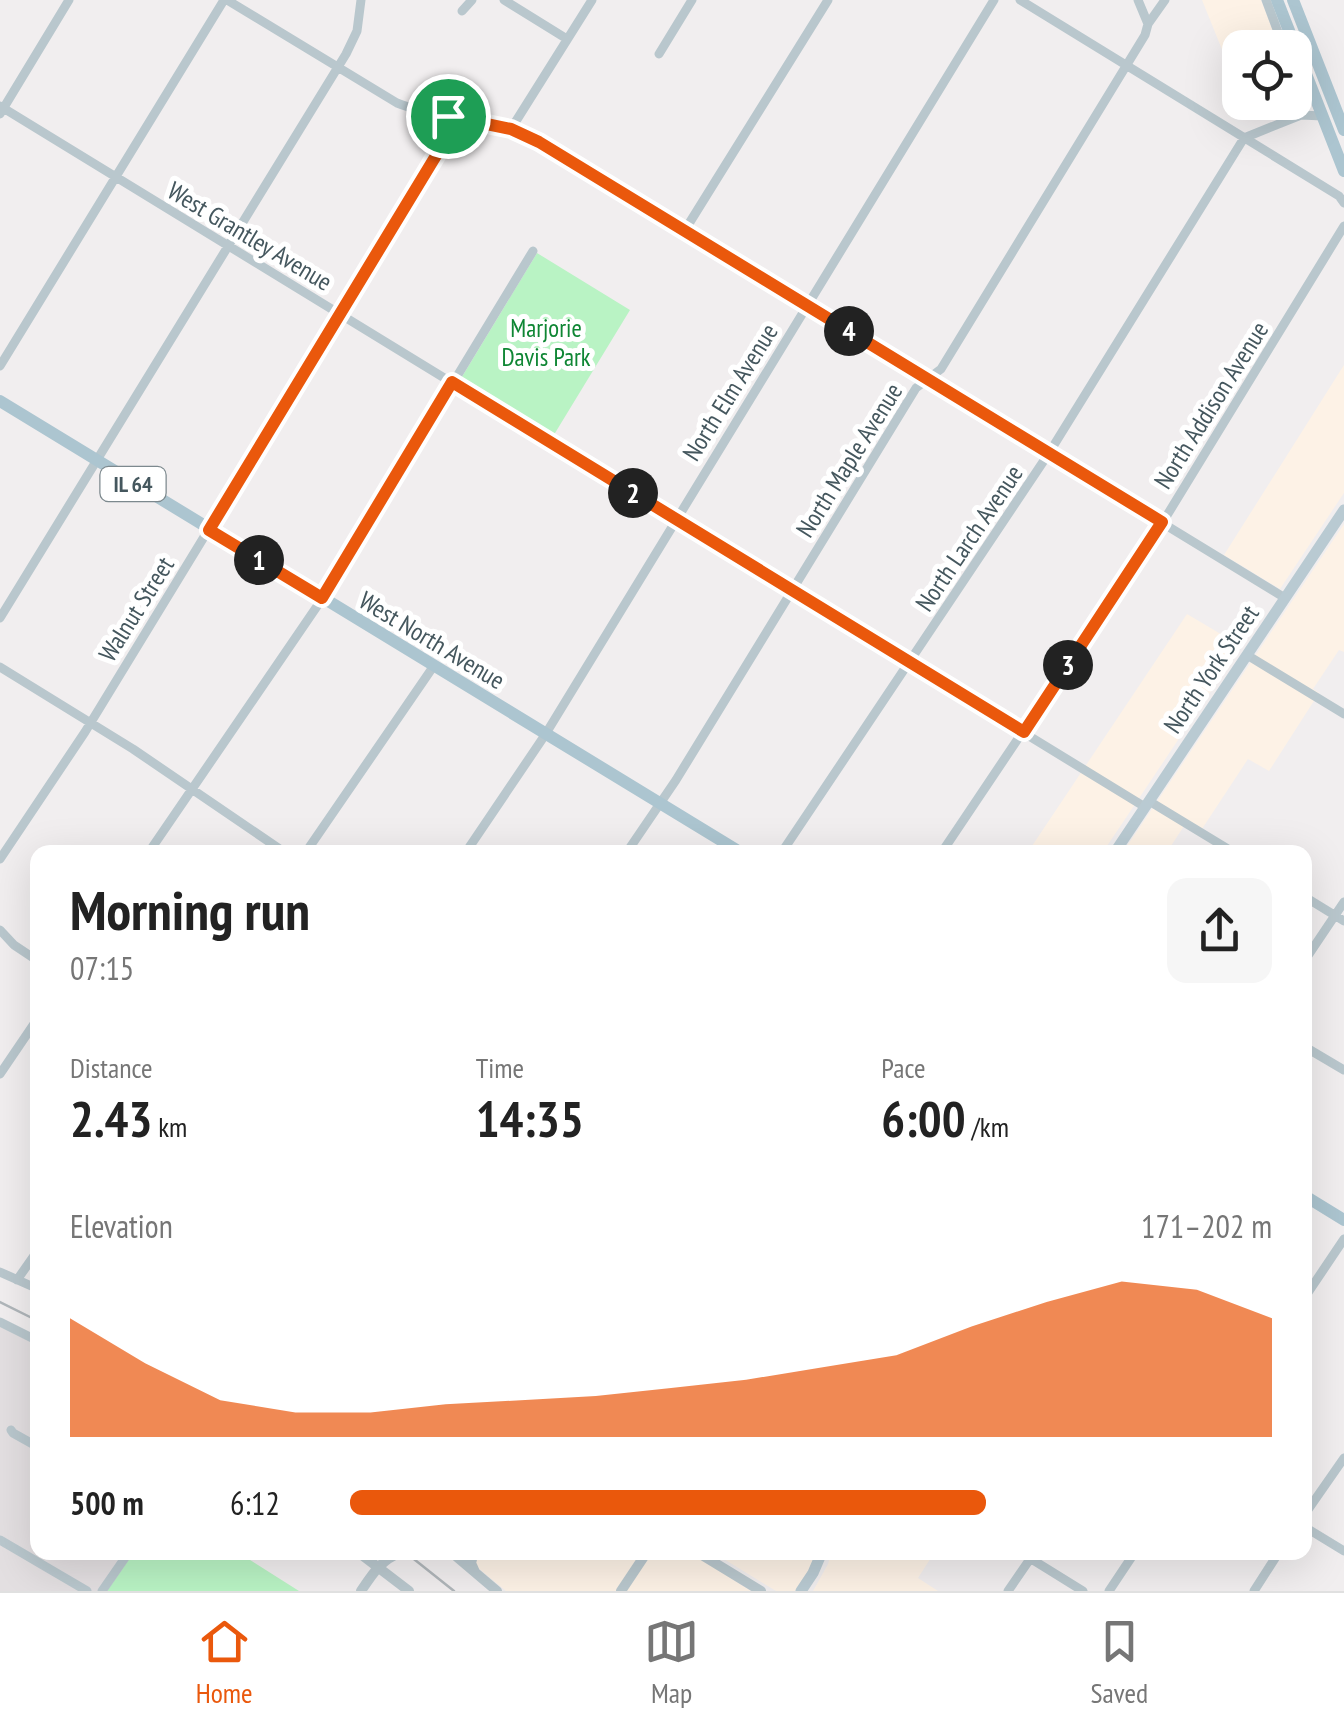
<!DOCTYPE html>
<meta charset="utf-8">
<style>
body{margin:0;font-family:"PT Sans Narrow",sans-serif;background:#f6f6f6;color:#222;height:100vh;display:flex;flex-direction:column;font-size:38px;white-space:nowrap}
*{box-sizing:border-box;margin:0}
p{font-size:32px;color:#767676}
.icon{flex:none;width:55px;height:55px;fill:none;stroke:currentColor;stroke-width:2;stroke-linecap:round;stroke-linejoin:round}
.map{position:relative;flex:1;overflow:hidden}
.side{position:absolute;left:30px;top:845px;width:1282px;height:715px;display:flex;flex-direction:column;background:#fff;border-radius:20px;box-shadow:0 10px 40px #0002}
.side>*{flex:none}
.fabs{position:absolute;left:1222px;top:30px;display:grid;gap:20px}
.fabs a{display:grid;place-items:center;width:90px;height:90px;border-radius:20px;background:#fff;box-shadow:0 10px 40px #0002;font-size:50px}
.pin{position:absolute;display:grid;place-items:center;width:85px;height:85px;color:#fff;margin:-42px;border:5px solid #fff;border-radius:50%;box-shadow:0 2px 10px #0007}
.km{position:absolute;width:50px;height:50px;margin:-25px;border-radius:50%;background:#222;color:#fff;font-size:28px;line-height:50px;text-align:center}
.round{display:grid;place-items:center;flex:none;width:105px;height:105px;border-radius:20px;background:#f6f6f6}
.summary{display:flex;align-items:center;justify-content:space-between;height:170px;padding:0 40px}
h1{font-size:55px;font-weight:800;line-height:75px}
.figures{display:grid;grid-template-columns:repeat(3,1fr);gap:15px;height:170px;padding:10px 40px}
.figures div{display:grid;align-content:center}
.figures b{font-size:50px;font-weight:800}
.figures small{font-size:28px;font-weight:400}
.figures p{font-size:28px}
.chart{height:280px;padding:20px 40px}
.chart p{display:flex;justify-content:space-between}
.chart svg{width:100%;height:180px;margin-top:10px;fill:#ea580c;opacity:.7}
ul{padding:0 40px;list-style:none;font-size:32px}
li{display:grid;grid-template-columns:160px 120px 1fr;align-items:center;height:75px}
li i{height:25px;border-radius:12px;background:#ea580c}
.menu{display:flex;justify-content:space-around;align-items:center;height:140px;border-top:2px solid #e0e0e0;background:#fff;font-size:28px;color:#767676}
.menu a{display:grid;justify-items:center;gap:5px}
.menu .current{color:#ea580c}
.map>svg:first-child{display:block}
</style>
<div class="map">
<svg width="1344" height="1591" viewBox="0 0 1344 1591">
<rect width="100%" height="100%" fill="#f1eeef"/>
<!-- commercial -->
<path fill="#fdf2e6" d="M1202,0H1261L1279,47L1240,48V94Z
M1344,365V493L1280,589L1224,555Z
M1344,524V652L1339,650L1313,689L1319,693L1269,771L1248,759L1198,835L1184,826L1167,852H1123Z
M1187,614L1241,646L1103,852H1028Z
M651,1552L691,1553L751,1591H625Z
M477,1553H643L617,1591H506L471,1562Z
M714,1553H816L812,1565L795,1591H776Z
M831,1553H934L918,1578L938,1591H813L828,1564Z"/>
<!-- education -->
<path fill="#e3dfe1" d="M0,1326L37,1345L38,1552L128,1553L102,1591H0Z"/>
<!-- green -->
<path fill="#b9f3c4" d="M537,253L630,310L552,438L460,380Z
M134,1552L239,1553L299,1591H107Z"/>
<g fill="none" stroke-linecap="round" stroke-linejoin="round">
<!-- minor -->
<path stroke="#b9c7cd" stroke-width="9" d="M227,0L397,103C443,121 494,119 539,142L1285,598
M504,0L567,39
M1020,0L1339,196L1344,203
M1138,0L1148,24
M1266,0L1284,48
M462,11L472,0
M659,54L692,0
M1295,86L1301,115
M0,106L1145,807
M0,114L69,0
M511,129L592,0
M685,230L828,0
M0,366L224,0
M0,618L346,54L357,31L361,0
M1247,655L1344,714
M0,667L133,749L284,852
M1149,801L1233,852
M149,852L322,599L533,251
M306,852L433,667
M466,852L545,735L994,0
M627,852L676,780L916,388L941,369L1145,35L1148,24L1165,0
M782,852L1049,453L1244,138L1301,115L1323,116
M942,852L1158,530L1344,226
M0,859L85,732L434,160L442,141L448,116
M1305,897L1344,921
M0,930L14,945L38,961
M1305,960L1344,902
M1305,1047L1344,1070
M0,1074L38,1018
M0,1272L38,1289
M17,1280L38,1250
M1305,1297L1344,1239
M0,1322L38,1341
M11,1430L13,1433L38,1447
M1305,1514L1344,1458
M1305,1524L1308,1529L1344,1551
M0,1540L87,1591
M1020,1552L1083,1591
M102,1591L129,1552
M1008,1591L1030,1559
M1109,1591L1135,1552
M1254,1591L1279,1552"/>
<!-- tertiary -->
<path stroke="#b9c7cd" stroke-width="10" d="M358,1552L409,1591
M451,1552L497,1591
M474,1552L471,1563L475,1572
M697,1552L761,1591
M361,1591C373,1573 381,1560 401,1552
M621,1591L647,1552"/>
<!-- secondary -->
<path stroke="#b9cad2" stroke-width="11" d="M1115,852L1344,510
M801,1591L813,1573L822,1552"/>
<!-- primary -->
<path stroke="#acc5d0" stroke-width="12" d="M1277,0L1344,171
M1293,0L1344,130
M0,401L740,852
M1305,1196L1344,1220"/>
<!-- rail -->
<path stroke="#b0b6ba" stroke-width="2.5" d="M0,1302L38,1321
M405,1552L454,1591"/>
</g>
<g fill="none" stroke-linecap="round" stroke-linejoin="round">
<defs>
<path id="route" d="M448,116L511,129L539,142L1162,522L1024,732L452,382L322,598L209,530L437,154Z"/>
</defs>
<!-- route casing -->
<use href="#route" stroke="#fff" stroke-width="20"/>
<!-- route -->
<use href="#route" stroke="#ea580c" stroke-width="12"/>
</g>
<g text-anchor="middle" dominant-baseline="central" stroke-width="10" stroke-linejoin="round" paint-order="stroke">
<!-- shield labels -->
<rect fill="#fff" stroke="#7d898e" stroke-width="2.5" x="100.5" y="467" width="65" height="34" rx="8"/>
<g font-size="22" font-weight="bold" fill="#45575e">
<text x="133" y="484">IL 64</text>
</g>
<!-- street labels -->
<g font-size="25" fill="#45575e" stroke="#fff">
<text transform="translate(250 236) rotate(31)">West Grantley Avenue</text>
<text transform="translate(730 392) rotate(-58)">North Elm Avenue</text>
<text transform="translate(1211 405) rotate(-58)">North Addison Avenue</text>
<text transform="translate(849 460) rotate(-58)">North Maple Avenue</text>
<text transform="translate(969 538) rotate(-56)">North Larch Avenue</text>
<text transform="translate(136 609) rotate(-58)">Walnut Street</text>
<text transform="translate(432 640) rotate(31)">West North Avenue</text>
<text transform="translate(1211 669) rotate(-56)">North York Street</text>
</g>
<!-- park labels -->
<g font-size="25" fill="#0f8634" stroke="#fff">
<text x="546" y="328">Marjorie<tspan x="546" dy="29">Davis Park</tspan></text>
</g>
</g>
</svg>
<div class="fabs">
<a><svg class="icon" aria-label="locate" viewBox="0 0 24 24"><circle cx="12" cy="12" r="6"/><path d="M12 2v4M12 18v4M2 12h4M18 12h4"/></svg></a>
</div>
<div class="pin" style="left:448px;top:116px;background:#1e9e55"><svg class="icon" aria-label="arrive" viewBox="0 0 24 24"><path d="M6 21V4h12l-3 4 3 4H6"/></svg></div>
<b class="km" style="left:259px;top:560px">1</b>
<b class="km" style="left:633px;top:493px">2</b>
<b class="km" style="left:1068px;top:665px">3</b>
<b class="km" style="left:849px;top:331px">4</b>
<section class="side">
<div class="summary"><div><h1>Morning run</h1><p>07:15</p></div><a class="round"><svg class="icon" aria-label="share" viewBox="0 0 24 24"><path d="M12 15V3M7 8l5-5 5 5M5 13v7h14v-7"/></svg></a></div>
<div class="figures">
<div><p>Distance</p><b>2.43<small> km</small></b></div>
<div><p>Time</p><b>14:35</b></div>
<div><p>Pace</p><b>6:00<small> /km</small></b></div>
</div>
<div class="chart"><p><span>Elevation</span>171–202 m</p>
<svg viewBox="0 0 160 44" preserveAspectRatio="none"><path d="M0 44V15L10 26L20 35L30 38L40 38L50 36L60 35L70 34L80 32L90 30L100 27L110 24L120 17L130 11L140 6L150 8L160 15V44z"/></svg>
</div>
<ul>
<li><b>500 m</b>6:12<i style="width:69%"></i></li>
</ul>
</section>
</div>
<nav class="menu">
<a class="current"><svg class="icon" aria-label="home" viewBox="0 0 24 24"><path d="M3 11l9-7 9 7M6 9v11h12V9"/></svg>Home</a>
<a><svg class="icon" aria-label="map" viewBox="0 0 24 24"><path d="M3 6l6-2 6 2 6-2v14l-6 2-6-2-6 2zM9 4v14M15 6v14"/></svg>Map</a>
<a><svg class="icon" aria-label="saved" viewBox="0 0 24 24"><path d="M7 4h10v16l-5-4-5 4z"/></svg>Saved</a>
</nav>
